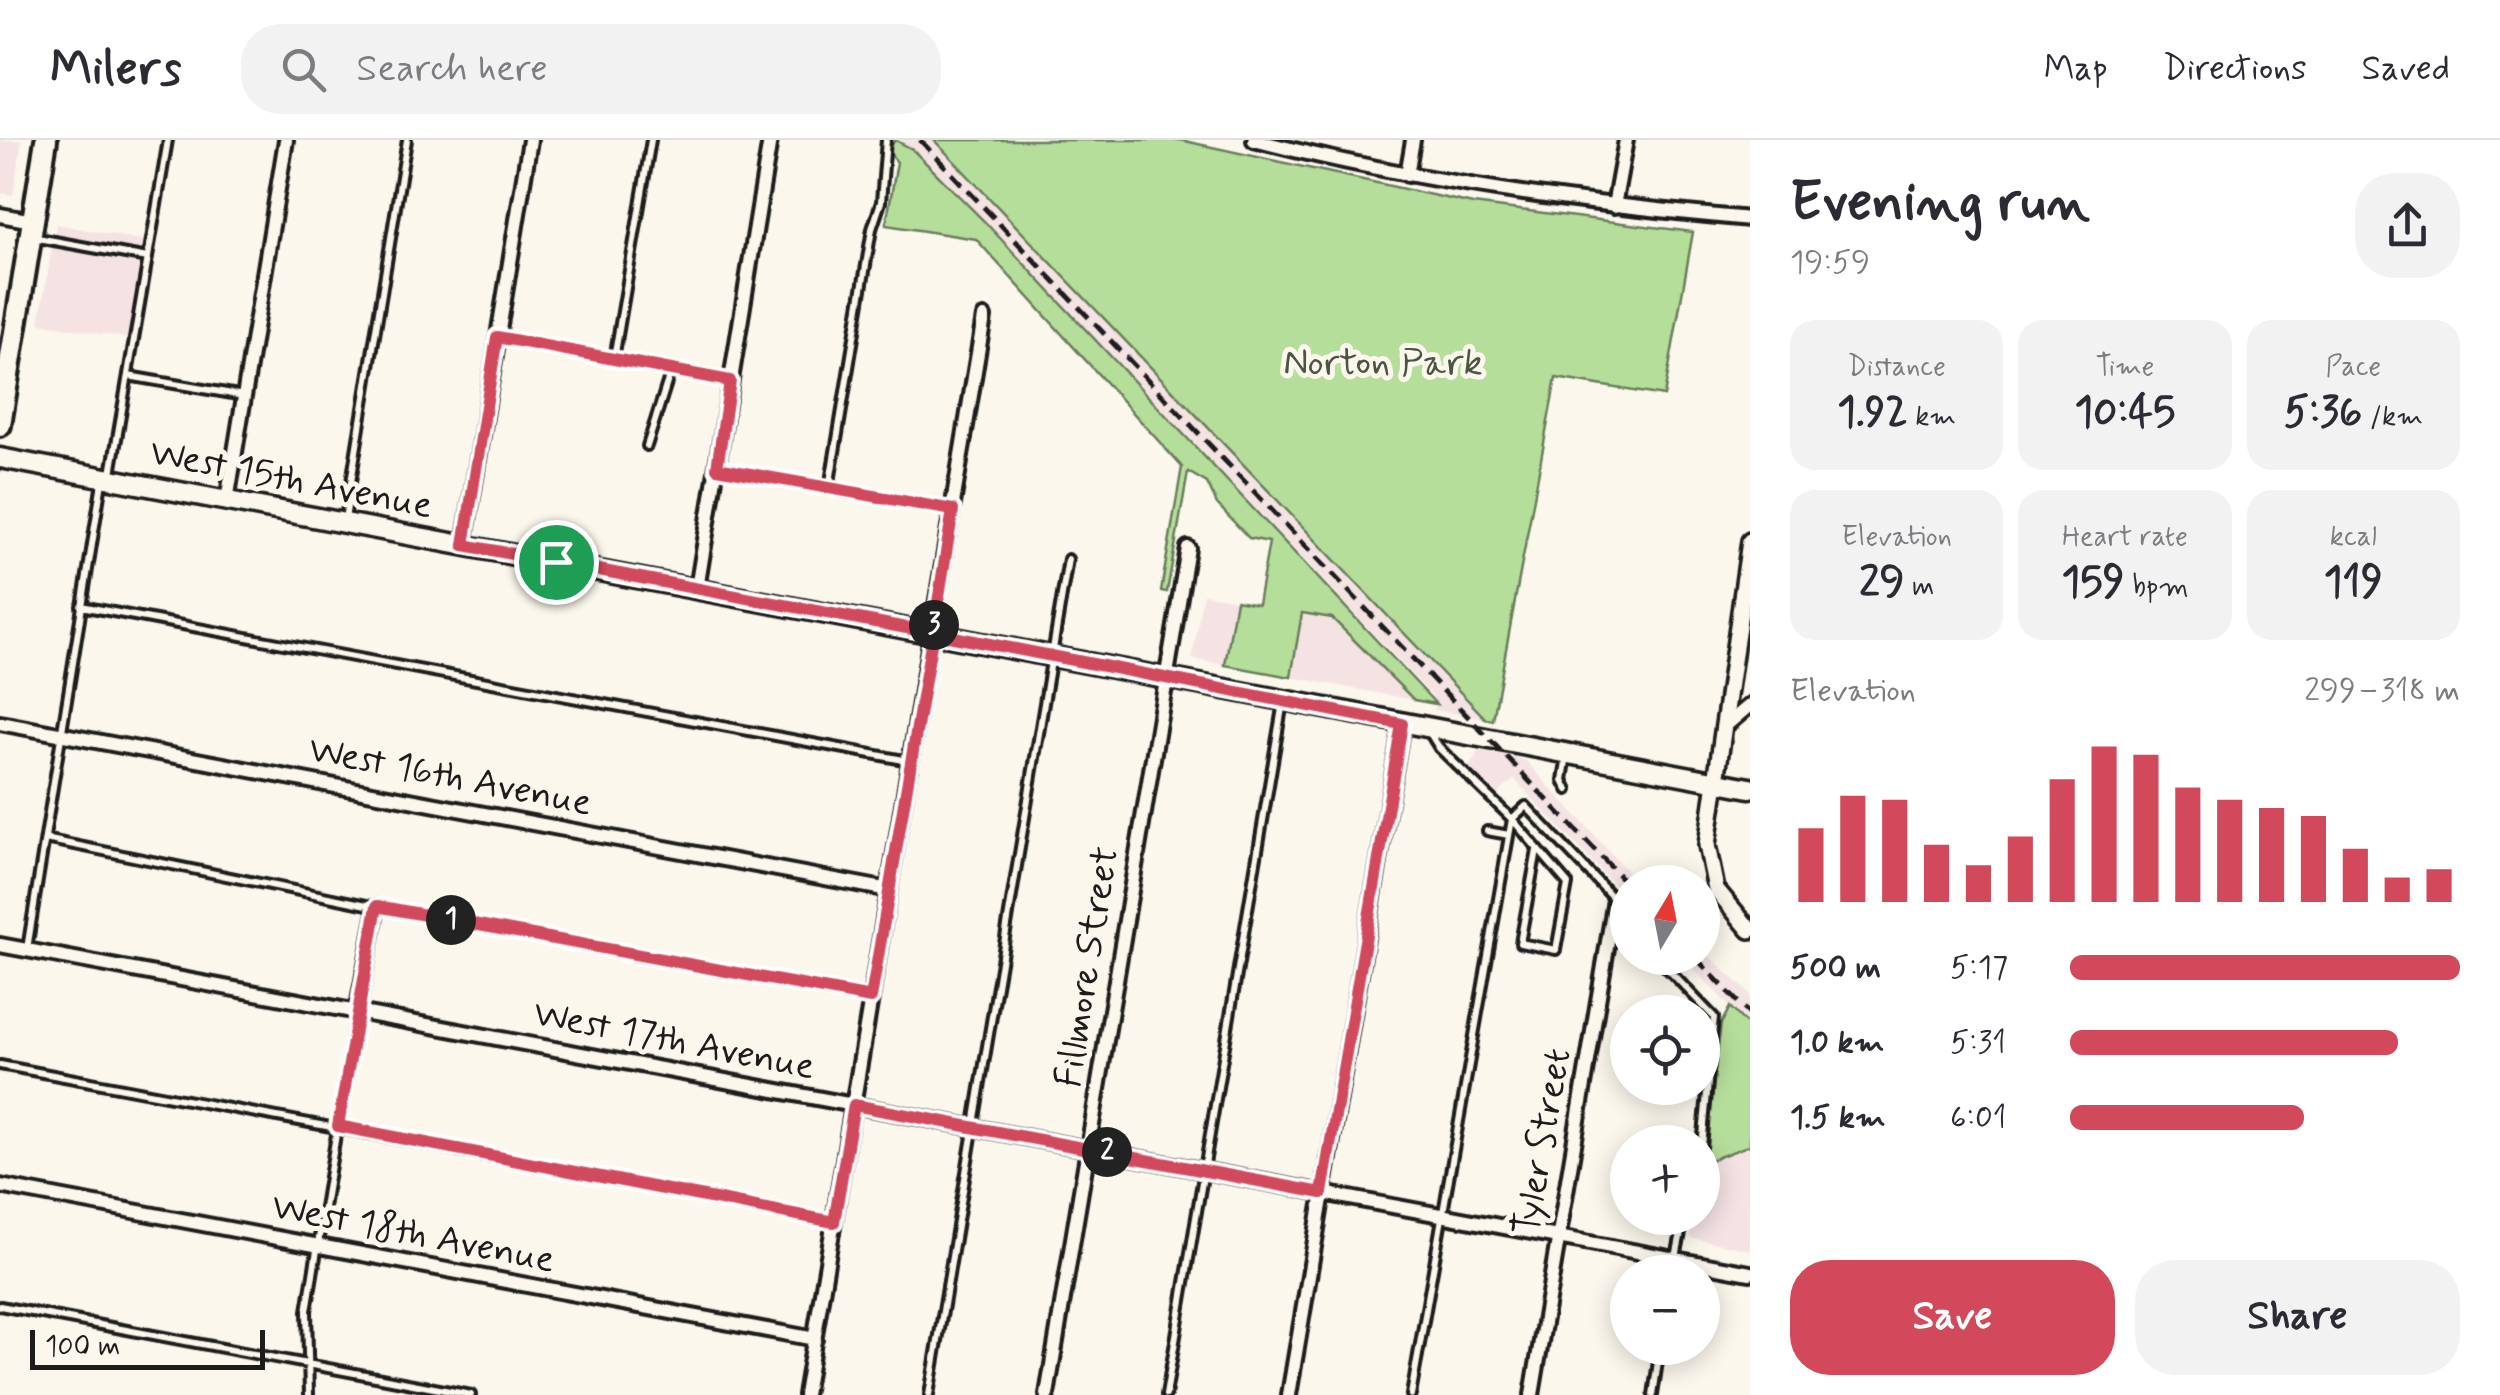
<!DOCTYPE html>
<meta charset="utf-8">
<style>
body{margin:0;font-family:Mynerve,sans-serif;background:#f2f2f3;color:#2b2b33;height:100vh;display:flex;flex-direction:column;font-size:38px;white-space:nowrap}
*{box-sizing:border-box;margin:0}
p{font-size:32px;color:#7c7c81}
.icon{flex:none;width:55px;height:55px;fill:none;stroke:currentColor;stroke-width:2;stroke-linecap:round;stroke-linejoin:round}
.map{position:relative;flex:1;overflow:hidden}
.side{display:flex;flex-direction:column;background:#fff;width:750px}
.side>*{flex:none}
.needle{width:65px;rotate:10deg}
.tools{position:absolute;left:1610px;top:725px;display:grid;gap:20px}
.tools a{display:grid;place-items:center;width:110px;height:110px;border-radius:50%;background:#fff;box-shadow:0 5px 25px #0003;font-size:50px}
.scale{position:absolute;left:30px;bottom:25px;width:235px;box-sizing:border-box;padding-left:10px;border:5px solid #1c1c1c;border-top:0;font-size:28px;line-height:35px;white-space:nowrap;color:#1c1c1c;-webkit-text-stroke:8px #fbf7ec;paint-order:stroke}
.pin{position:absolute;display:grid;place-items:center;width:85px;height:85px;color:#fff;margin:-42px;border:5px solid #fff;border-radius:50%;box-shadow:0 2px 10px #0007}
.km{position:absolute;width:50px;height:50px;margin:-25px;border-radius:50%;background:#222;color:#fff;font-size:28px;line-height:50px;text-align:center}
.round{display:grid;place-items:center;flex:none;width:105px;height:105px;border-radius:40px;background:#f2f2f3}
.head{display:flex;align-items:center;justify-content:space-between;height:170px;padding:0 40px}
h1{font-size:55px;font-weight:700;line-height:75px}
.figures{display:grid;grid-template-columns:repeat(3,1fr);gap:15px;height:170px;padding:10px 40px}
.figures div{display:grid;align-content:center;border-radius:25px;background:#f2f2f3;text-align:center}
.figures b{font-size:42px;font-weight:700}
.figures small{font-size:28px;font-weight:400}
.figures p{font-size:28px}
.chart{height:280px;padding:20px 40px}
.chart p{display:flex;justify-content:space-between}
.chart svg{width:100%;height:180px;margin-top:10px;stroke:#d1495b;stroke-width:6}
.cta{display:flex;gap:20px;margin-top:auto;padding:20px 40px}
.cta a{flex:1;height:115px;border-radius:40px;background:#d1495b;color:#fff;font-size:40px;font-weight:700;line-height:115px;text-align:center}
.cta a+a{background:#f2f2f3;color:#2b2b33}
ul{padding:0 40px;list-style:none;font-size:32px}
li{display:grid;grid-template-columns:160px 120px 1fr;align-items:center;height:75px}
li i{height:25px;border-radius:12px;background:#d1495b}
header{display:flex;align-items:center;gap:60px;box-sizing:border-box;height:140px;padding:0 50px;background:#fff;border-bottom:2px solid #e1e1e2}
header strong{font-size:48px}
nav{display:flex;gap:55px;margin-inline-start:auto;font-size:35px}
.search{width:700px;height:90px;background:#f2f2f3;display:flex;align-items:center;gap:25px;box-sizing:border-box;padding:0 35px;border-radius:40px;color:#7c7c81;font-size:38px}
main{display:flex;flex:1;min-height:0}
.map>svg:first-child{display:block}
</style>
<header>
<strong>Milers</strong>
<div class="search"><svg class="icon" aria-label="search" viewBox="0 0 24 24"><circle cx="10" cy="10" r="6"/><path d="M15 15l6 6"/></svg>Search here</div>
<nav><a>Map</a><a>Directions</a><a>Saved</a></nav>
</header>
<main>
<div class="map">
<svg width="1750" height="1255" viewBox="0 0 1750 1255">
<rect width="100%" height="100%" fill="#fbf7ec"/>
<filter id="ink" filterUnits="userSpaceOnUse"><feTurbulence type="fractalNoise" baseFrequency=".01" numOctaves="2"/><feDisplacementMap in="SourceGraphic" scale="20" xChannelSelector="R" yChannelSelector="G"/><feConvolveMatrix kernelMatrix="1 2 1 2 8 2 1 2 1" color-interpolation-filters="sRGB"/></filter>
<g filter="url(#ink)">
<!-- built -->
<path fill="#f5e3e4" d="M0,0H22L13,55L0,53Z
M895,0H934L1486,579L1435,570L1432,556L1077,179L924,20Z
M56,84L146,101L132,199L39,183Z
M1203,454L1236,460L1225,525L1192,519Z
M1302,472L1332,478L1414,560L1291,537Z
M1480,609L1525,620L1637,742H1628L1627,759L1514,639L1498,654L1469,627Z
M1703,810L1750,854V888L1683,818H1702Z
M1750,1005V1110L1690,1098L1693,1078H1702L1703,1023Z"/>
<!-- green -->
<path fill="#b6de9b" stroke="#697d5c" stroke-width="2.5" d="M895,0L912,9L984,81L1436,564L1414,560L1332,478L1302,473L1291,537L1225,525L1236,460L1258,464L1269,402L1249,398L1217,364L1207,343L1188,332L1167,452L1161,451L1182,327L976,99L886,85L897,22L888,11Z
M934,0H1180L1473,64L1693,92L1664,256L1556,238L1493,580L1486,579Z
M1730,867L1750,888V1005L1703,1023L1721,884Z"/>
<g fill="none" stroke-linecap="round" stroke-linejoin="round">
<defs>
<path id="service" d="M32,97L148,118
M497,197L729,241
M614,219L651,0
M128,236L244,256
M647,306L671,230
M718,328L952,370
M111,334L168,0
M829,348L872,89L881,62L886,0
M345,379L407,0
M81,466L909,621
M1428,590L1439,608L1512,679L1568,744L1556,810L1520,803L1537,710
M1567,615L1563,640L1568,650
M1487,691L1509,695
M45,699L377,767L868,858
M27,809L102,342
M1657,818L1714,877L1702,1007
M0,925L833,1081
M1673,1132L1684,1078
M0,1166L471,1255
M309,1255L307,1171L356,873
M929,1255L1068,419
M1166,1255L1283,562
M1411,1255L1512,679L1526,666L1615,760L1628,786
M1653,1255L1660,1208"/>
<path id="minor" d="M1254,0C1416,42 1583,64 1750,79
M1407,35L1413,0
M1614,66L1626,0
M0,75L33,81
M227,361L286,0
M464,405L530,0
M697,449L770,0
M0,583L889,750
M1723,588L1750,565
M0,805L1750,1133
M357,872L377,767
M0,1046L815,1199
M805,1255L984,177
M1047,1255L1188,408
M1289,1255L1402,584
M1532,1255L1615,760"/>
<path id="tertiary" d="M1750,401L1707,705L1716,749L1750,790"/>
<path id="secondary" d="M0,318L1750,648"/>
<path id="primary" d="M0,285L46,0"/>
</defs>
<!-- service casing -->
<use href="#service" stroke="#1c1c1c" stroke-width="14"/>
<!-- minor casing -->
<use href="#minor" stroke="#1c1c1c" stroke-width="20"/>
<!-- tertiary casing -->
<use href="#tertiary" stroke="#1c1c1c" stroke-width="22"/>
<!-- secondary casing -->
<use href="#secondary" stroke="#1c1c1c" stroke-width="25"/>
<!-- primary casing -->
<use href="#primary" stroke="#1c1c1c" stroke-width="28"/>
<!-- service -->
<use href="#service" stroke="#fbf7ec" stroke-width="6"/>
<!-- minor -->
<use href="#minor" stroke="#fbf7ec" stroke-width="12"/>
<!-- tertiary -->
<use href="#tertiary" stroke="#fbf7ec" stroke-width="15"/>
<!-- secondary -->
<use href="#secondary" stroke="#fbf7ec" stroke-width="18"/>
<!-- primary -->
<use href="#primary" stroke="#fbf7ec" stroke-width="20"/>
<!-- rail -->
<path stroke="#1c1c1c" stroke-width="5" stroke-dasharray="15 8" stroke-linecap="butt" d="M920,0L1628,745
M1696,818L1750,875"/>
</g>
</g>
<g fill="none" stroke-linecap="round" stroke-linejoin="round" filter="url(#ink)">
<defs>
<path id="route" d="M556,422L933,493L871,858L377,766L338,986L834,1082L854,965L1322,1053L1402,584L933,493L953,370L717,328L730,241L497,197L464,405L556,422"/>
</defs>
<!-- route casing -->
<use href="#route" stroke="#fff" stroke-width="20"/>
<!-- route -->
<use href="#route" stroke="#d1495b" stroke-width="12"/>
</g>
<g text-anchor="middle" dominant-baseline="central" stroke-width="10" stroke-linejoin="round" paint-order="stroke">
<!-- park labels -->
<g font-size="38" fill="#4a5642" stroke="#fbf7ec">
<text x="1383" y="223">Norton Park</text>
</g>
<!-- street labels -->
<g font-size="38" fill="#1c1c1c" stroke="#fbf7ec">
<text transform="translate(291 340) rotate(11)">West 15th Avenue</text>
<text transform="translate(450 637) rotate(11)">West 16th Avenue</text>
<text transform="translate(1088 827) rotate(-81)">Fillmore Street</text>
<text transform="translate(674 901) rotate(11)">West 17th Avenue</text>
<text transform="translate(1543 1002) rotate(-80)">Tyler Street</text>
<text transform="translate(413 1094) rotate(11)">West 18th Avenue</text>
</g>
</g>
</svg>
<div class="tools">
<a><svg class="needle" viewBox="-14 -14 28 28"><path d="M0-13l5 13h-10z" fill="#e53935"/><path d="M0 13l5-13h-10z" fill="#7c7c81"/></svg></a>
<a><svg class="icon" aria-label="locate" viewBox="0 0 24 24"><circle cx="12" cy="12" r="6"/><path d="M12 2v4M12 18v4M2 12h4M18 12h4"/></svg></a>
<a>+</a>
<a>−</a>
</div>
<div class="scale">100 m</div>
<div class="pin" style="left:556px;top:422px;background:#1e9e55"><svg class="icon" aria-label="arrive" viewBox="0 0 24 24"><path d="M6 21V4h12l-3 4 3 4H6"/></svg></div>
<b class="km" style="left:451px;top:780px">1</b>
<b class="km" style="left:1107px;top:1012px">2</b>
<b class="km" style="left:934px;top:485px">3</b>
</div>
<section class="side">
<div class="head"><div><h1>Evening run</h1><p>19:59</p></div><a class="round"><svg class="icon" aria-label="share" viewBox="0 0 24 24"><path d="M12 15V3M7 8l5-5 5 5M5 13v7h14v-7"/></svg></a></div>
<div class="figures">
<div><p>Distance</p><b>1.92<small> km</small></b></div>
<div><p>Time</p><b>10:45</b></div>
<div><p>Pace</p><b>5:36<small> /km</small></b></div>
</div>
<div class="figures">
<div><p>Elevation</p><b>29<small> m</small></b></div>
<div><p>Heart rate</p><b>159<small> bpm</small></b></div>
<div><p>kcal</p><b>119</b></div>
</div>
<div class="chart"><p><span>Elevation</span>299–318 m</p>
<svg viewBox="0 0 160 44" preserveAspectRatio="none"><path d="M5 44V26M15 44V18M25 44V19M35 44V30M45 44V35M55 44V28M65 44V14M75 44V6M85 44V8M95 44V16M105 44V19M115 44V21M125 44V23M135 44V31M145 44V38M155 44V36"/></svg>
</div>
<ul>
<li><b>500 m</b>5:17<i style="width:100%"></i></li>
<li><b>1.0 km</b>5:31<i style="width:84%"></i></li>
<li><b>1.5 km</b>6:01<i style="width:60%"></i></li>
</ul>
<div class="cta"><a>Save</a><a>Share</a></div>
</section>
</main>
